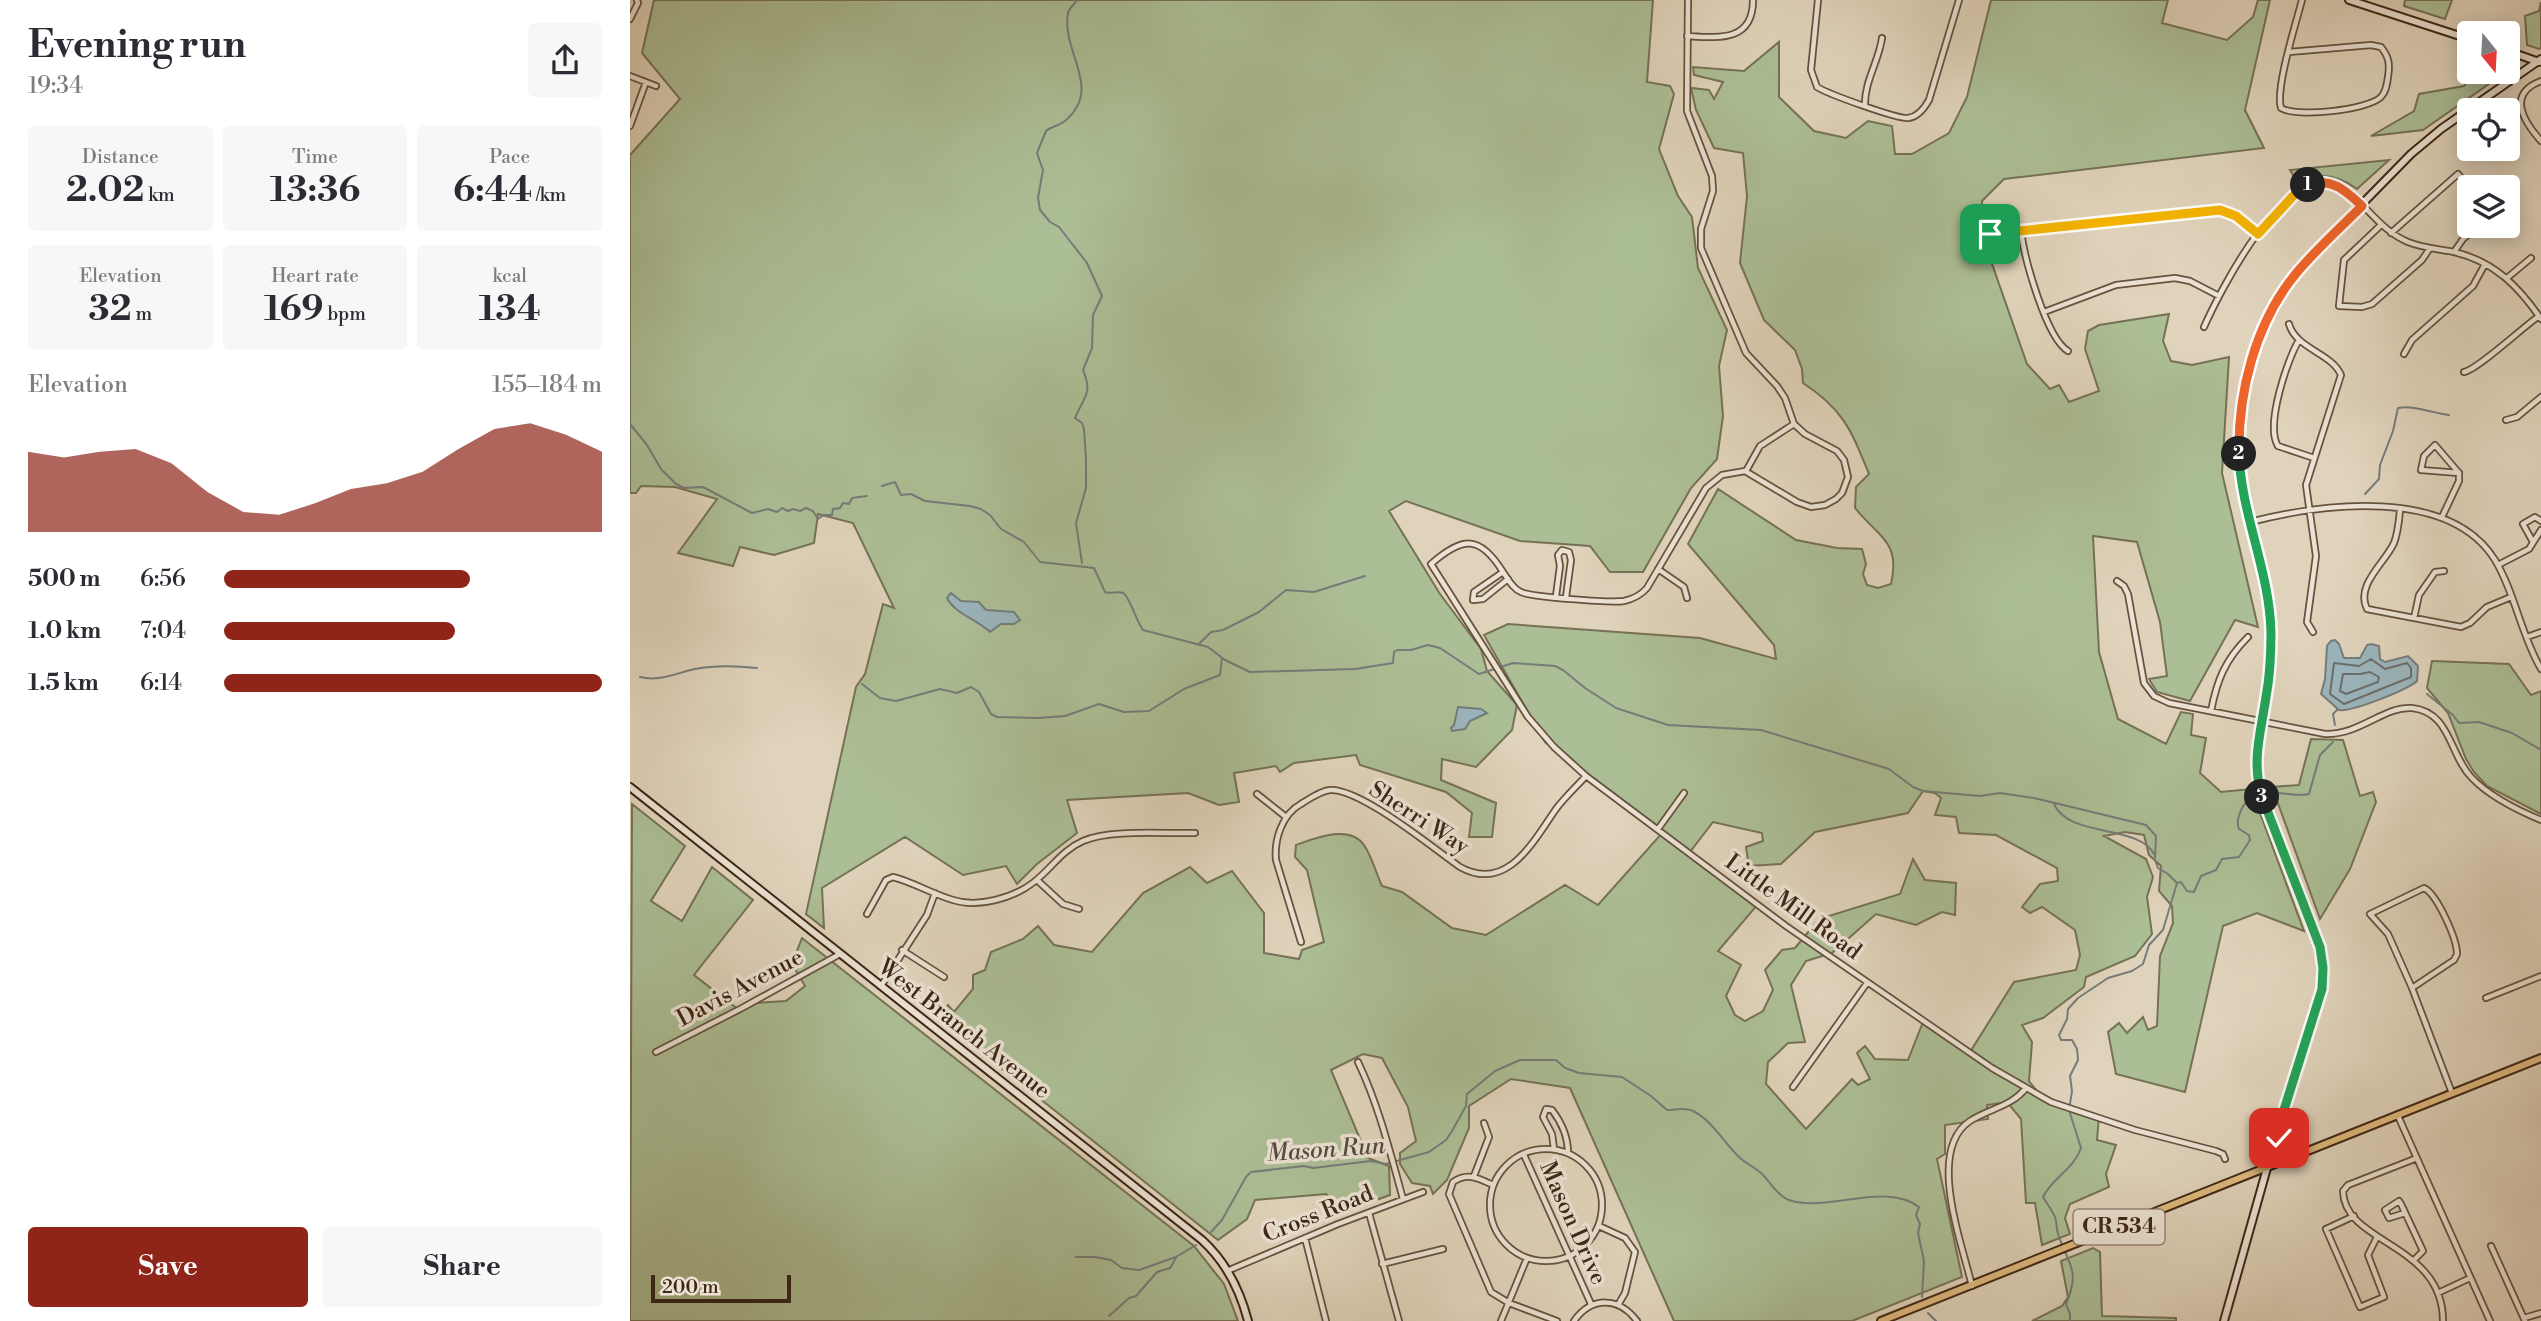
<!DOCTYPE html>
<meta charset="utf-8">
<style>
body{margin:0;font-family:"Libre Bodoni",serif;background:#f7f7f7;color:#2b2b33;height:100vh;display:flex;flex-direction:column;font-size:26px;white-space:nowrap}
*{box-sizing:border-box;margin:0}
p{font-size:23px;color:#7c7c81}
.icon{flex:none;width:38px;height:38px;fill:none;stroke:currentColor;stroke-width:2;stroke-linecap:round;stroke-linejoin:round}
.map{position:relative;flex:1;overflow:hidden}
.sheet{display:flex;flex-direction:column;background:#fff;width:630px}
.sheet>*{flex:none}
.needle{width:46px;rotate:162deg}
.fabs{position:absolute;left:1827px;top:21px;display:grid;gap:14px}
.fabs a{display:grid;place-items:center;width:63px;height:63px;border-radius:7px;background:#fff;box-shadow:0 4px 18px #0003;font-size:35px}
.scale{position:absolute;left:21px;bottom:18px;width:140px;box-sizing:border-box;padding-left:7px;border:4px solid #3e2716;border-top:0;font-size:19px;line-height:24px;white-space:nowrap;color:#3e2716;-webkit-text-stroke:5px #ebe2d3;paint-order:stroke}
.pin{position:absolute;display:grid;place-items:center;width:60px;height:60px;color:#fff;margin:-30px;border-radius:14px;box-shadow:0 4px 10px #0006}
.km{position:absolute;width:35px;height:35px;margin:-18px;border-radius:50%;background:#222;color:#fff;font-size:19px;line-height:35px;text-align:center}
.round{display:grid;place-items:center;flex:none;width:74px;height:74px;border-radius:7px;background:#f7f7f7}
.summary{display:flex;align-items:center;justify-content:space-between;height:119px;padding:0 28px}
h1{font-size:38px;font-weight:700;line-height:52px}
.stats{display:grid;grid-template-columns:repeat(3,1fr);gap:10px;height:119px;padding:7px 28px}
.stats div{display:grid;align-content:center;border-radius:7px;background:#f7f7f7;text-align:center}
.stats b{font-size:35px;font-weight:700}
.stats small{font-size:19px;font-weight:400}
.stats p{font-size:19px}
.chart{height:196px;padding:14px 28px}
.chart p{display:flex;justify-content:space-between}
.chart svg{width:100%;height:126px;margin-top:7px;fill:#8f2418;opacity:.7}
.action{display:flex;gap:14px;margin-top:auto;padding:14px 28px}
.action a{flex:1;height:80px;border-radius:7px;background:#8f2418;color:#fff;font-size:28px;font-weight:700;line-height:80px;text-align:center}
.action a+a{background:#f7f7f7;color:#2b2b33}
ul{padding:0 28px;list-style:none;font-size:23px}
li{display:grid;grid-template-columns:112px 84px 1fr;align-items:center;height:52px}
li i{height:18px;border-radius:9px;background:#8f2418}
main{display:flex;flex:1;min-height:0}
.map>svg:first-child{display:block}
</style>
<main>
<section class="sheet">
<div class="summary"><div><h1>Evening run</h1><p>19:34</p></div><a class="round"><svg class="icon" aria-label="share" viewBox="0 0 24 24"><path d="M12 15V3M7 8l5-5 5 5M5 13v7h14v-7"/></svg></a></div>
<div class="stats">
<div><p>Distance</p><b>2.02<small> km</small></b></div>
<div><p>Time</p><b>13:36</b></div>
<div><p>Pace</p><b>6:44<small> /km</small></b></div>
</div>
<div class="stats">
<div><p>Elevation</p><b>32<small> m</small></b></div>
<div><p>Heart rate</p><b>169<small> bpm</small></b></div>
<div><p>kcal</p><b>134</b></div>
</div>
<div class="chart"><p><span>Elevation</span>155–184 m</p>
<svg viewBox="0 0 160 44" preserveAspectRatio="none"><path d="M0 44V16L10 18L20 16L30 15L40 20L50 30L60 37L70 38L80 34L90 29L100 27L110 23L120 15L130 8L140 6L150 10L160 16V44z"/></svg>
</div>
<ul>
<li><b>500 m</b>6:56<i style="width:65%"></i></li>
<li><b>1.0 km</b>7:04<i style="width:61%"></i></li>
<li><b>1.5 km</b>6:14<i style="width:100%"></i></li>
</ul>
<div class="action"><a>Save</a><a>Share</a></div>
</section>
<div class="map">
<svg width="1911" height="1321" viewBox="0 0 1911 1321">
<rect width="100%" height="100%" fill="#e0d3bb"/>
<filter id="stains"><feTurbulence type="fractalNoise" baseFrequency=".00286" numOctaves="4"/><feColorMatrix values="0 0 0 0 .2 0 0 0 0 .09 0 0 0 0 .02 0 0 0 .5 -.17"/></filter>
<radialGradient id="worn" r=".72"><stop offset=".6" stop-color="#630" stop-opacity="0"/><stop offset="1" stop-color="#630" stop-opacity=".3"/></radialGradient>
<!-- green -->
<path fill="#acbe95" stroke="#757256" stroke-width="2" fill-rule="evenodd" d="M24,0H1023L1017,82L1040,86L1044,94L1029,149L1048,196L1062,217L1068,268L1097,330L1089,366L1093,416L1087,459L1061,488L1013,572H980L960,546L890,541L776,501L759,511L810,594L851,649L857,671L887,705L882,730L846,767L812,759L811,780L866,803L862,837H839L842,813L816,792L730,765L726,755L664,763L650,772L646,766L604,773L609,802L589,805L558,793L437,800L447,833L407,864L387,884L376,866L333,875L275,837L192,888L194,928L176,914L226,687L235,674L253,604L264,608L223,523L188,514L184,543L144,555L110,547L103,566L48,553L87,499L45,487L11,486L6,493H0V155L50,99L12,53Z
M1361,0H1538L1532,23L1597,40L1623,17L1628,0H1640L1615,110L1634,148L1374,179L1352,201L1353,238L1397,364L1420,389L1429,385L1439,402L1469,391L1455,349L1458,331L1469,325L1539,314L1533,341L1541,361L1562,365L1599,357L1592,473L1628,627L1605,620L1560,701L1527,692L1519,679L1537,676L1530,622L1507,542L1463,536L1469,652L1488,719L1536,744L1551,712L1563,714L1561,735L1576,738L1570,773L1591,792L1621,789L1674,931L1627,913L1593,926L1555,1092L1486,1074L1478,1032L1489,1023L1497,1033L1513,1017L1518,1030L1527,1026L1530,956L1543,923L1542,906L1529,891L1531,866L1519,855L1514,835L1495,832L1474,836L1516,859L1523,877L1517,897L1522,934L1505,956L1456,977L1454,987L1413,1018L1392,1025L1402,1042L1399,1081L1411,1096L1469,1117L1467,1140L1486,1145L1476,1174L1479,1187L1440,1204L1435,1218L1440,1234L1412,1245L1405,1203H1396L1391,1119L1377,1102L1357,1105L1358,1119L1315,1125V1154L1307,1159L1332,1277L1222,1321H1044L940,1088L881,1079L839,1106V1128L817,1180L803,1194L800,1186L782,1183L770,1164V1153L786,1141L778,1107L752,1058L733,1054L701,1070L738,1158L759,1166L760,1195L715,1211L696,1194L625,1200L617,1219L588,1240L308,1018L318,1005L324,1012L343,989V975L355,970L361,952L393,939L408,926L424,945L462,952L513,893L560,867L577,883L602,871L634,913V953L669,959L672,950L694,942L677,870L665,857L666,845C685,838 720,824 734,845C742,857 746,873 752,886L772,892L822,928L856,935L935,885L968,905L1034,831L915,742L854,635L878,624L1070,638L1146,659L1144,645L1058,544L1088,489L1166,540L1207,548L1232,549L1236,564L1233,574L1237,585L1248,588L1261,584C1271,541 1248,537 1225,508L1226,487L1239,474C1221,430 1214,410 1173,383L1172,369L1165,350L1134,320L1110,263L1117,196L1113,153L1084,148L1066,110L1061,88L1079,90L1084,99L1093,82L1064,75L1063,67L1114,71L1149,42V97L1184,131L1216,138L1238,121L1262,126L1265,154H1282L1319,133L1337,97ZM1293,791L1305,793L1311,798L1305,815L1326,817L1329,833L1366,835L1427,868L1428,881L1410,884L1392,907L1400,913L1412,907L1445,930L1450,955L1446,970L1384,982L1340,1052L1293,1022L1278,1060L1245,1059L1235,1046L1227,1053L1240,1079L1228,1085L1222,1079L1176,1129L1136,1084L1138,1062L1158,1043L1175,1042L1161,985L1176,961L1202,953L1246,914L1286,925L1312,912L1325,915L1326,883L1295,880L1283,859L1270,894L1189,919L1165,948L1152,950L1135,970L1143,990L1133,1011L1115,1021L1105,1015L1096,996L1111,965L1088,951L1129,903L1060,852L1083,822L1132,833L1133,841L1116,847L1119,866L1151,864L1185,832L1278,813Z
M1775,0H1822L1815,19L1774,6Z
M1911,2V48L1909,49L1897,45L1895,16L1909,11Z
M1843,72H1876L1793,130L1741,136L1784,111L1789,94L1834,86Z
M1759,160L1727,189C1708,175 1689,171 1668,183L1660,170Z
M1802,661L1879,664L1901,695L1911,691V814L1857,786L1844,772L1836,759L1818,713L1797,688Z
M1681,739L1713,740L1730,796L1743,792L1746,802L1720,869L1690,919L1642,787L1669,785Z
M2,804L55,846L21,901L52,921L82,867L123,900L64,975L109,1010L124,1003L156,1001L175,986L162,964L172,938L564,1246L594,1284L608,1321H0Z
M1463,1248L1470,1252L1472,1316L1546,1318V1321H1402L1432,1306L1438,1297L1431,1261Z"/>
<!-- water -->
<path fill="#9ab4bc" stroke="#757c7a" stroke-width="2" d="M321,593L331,601L349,602L356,610L384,612L390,620L384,624H371L360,632C348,620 324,613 317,598Z
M1705,640L1709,644L1714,658H1730L1737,645L1741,644L1749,646L1750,659L1755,662L1778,656L1788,666L1787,681C1777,690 1722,712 1709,710L1691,694L1695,679L1697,646L1701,641Z
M828,707L851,709L857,713L840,721L835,729L822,731L821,728L824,725Z"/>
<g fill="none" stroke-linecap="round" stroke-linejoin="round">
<!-- shore -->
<path stroke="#6c6e69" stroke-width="2" d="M1741,659L1755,669L1777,663L1781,668V677L1714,704L1700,694L1704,663L1729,666Z
M1740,672L1749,677L1748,682L1716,694L1710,691L1713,674H1730Z"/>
<!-- stream -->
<path stroke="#757c7a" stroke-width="2" d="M447,0C444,5 439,8 438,13C431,53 474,88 435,121C429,126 422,126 416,131L407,153L413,170L408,198L410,210L420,222L429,227L457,263L472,296L463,315L462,348L453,370C463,394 454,396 445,418L452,423L454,429L456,460V488L446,523L452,563
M0,424L17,445L31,469L46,484L54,488L73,487L122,513L138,509L147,512L152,508L158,511L163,509L170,511L176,508L183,511L188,519L194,515H202L203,509L210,508L213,503L219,504L222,498L237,496
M252,486L265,482L271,495L281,494L295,501L340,506L351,509L360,515L371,529L394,542L410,562L464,568L475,592C480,594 488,591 493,593C499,595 507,623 513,630L578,647L595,660L620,672L725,669L763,663L764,652L767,650H781L798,645L810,648L849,674L883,663L925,666L933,670L955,688L986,708L1038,725L1131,730L1259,769L1283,787L1293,791L1350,796L1370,793L1404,798L1516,825L1526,836L1525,858
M1735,494L1749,479L1750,465L1763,431L1768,408C1784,405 1802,413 1819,415
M569,644L581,632L593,630L629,612L656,590L684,592L735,576
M10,677C30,682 46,673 65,669C86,665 107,666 127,668
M232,684L250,698L266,701L310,689L327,693L341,687L349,692L361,714L367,717L408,718L435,716L469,704L494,712L519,711L554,689L590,675L592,658
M1797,694L1823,715L1829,723L1849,722L1882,733L1911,750
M1705,725L1703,714L1707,710
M1642,793C1654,792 1669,797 1679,794L1690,755L1703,742
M1424,804C1439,838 1508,824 1524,854
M1525,860L1528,868L1538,874L1547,883L1551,882L1557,891L1564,892L1571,876L1586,870L1592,859L1609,857L1620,840L1619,835L1609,829C1605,819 1612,806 1619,799
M581,1232L592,1220L616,1177L621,1172L674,1166L683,1168L741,1161L756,1164L799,1152L816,1140L822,1131L836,1106L837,1094L865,1071L890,1060H926L935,1068L949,1073L992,1077L1021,1096L1037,1110C1046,1110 1055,1107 1063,1111C1082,1120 1094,1143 1109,1157C1116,1164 1127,1168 1134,1176C1142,1185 1150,1198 1162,1201C1199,1211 1256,1182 1289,1207L1286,1215L1290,1224L1288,1233L1294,1261L1292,1297
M446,1257H465L481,1260L492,1268L509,1270L546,1257L566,1245
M1298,1313L1306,1321
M479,1316L499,1298L506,1296L527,1272L540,1268L546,1258
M1440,1321V1314L1436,1304C1451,1270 1438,1264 1428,1234C1426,1228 1427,1222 1425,1217C1422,1210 1417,1204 1413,1197C1422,1178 1444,1169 1451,1148L1439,1110L1442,1091L1440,1076L1448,1060L1447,1049L1442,1040H1431L1429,1035L1437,1019L1438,1009L1448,998L1478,978L1502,971L1513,964L1519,945L1533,930L1547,883"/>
<defs>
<path id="street" d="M1058,0L1057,111L1082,176L1083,191L1071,229V248L1116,353L1147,386L1155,398L1164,424L1175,434L1207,451L1214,460L1218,477L1212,493L1206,499L1195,505L1181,507L1167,502L1115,471L1092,475L1076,488L1017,588C1011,595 1003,599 994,601C981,603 901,597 891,592C883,589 878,579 873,572C850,535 833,536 801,564L898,717L924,747L956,776L1156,926L1362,1068L1421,1102L1505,1130L1586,1151L1593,1154L1595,1159
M1188,0L1181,70L1187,87C1198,94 1267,119 1278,118C1288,117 1294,109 1299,100L1329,0
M0,19L8,3L7,0
M1057,36C1089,38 1123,42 1123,0
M1659,52L1741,45L1751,47C1759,57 1760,64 1758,77C1757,84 1756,92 1751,97C1738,110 1666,118 1651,108C1645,89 1666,23 1672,0
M0,76L26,86
M1911,81C1876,94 1894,122 1911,141
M1235,106C1234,82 1249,61 1252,38
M0,126L16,82
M1751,225L1714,260L1709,306L1732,307L1742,304L1792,260L1800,248
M1391,231C1394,257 1416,338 1438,351
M1761,233L1828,174L1839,187
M1360,234L1590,210L1603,214L1628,234
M1824,252L1833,239L1849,226
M1877,278L1901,258
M1414,312L1486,285L1545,278L1560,281L1589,296
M1659,324C1666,349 1702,353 1711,375L1676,485L1686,556L1677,622L1683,632
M1574,327C1590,291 1656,161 1707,185C1733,198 1747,229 1778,242C1793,248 1809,249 1824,252C1864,261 1889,287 1911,319
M1669,340C1657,360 1635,426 1648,446L1684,458
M1774,354L1782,340L1843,286L1855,264
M1834,372C1847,370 1893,327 1909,316
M1876,420L1887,417L1911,397
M1116,471L1130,446L1164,424
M1770,510C1769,521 1768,533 1764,543C1755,563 1725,585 1737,609L1831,627L1840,623L1857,607L1881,597
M1812,517L1829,481V473L1805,445L1794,456L1791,470L1829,473
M1620,522C1691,504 1819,486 1865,560C1885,593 1891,635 1911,669
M1903,542L1893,524L1905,517L1911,521
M1868,565L1899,549L1911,530
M1028,569L1054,587L1057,598
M873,572L844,592L843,600L853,599L878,579
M1487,581L1494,586L1498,594L1514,683L1524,696L1539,703L1695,734C1730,735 1754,706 1782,708C1821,712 1819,755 1842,778C1860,797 1887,810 1911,820
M926,596L930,566L928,555L932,550L939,552L941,560L936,597
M1784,618L1789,595L1805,572L1814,571
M1897,637L1911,632
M1581,711C1587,680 1595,660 1618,637
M627,794L656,817
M1028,829L1054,793
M407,880L433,904L449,909
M1794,888C1807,894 1827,939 1827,954L1824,960L1782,988L1758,934L1740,914Z
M237,914L256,880L263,877C283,882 302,894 323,900C348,908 384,898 404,882C421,869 432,850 453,841C480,829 534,834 565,833
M671,942L646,860C644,840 652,814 671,804C679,799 690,791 700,790C730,788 803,848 830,867C877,893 903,842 926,809C935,797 946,787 956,776
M272,950L314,977
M251,986L297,915L305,893
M1782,988L1822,1093
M1856,998L1911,976
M26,1052L112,1008L210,954
M728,1062C749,1106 760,1152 773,1199
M1163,1087L1237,983
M1768,1116L1860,1321
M860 1205a56 56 0 1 1 112 0a56 56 0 1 1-112 0Z
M924,1149L922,1134L913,1117L916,1109L922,1110C932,1123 938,1137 938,1153
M894,1155L961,1304
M1787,1158L1718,1185L1713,1191C1714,1244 1813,1243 1813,1321
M844,1176L859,1137L854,1123
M863,1185C848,1178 837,1172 823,1182L819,1194L861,1292L879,1303L927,1321
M739,1213L769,1321
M1775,1213L1759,1218L1755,1210L1769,1201L1771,1204L1793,1251L1784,1260
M1724,1216L1696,1229L1730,1307L1754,1297L1738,1255L1747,1237
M969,1226L995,1238L1005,1252L995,1293L988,1305
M675,1238L696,1321
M1861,1246L1895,1321
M752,1264L813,1249
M597,1271L708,1224L793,1192
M1342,1286C1332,1243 1296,1150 1340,1121C1360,1108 1381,1107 1396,1088
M1808,1293L1840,1278
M1894,1318L1911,1313
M871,1321L897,1258
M944,1321C962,1296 989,1297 1007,1321"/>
<path id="secondary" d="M1719,0L1839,39
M1878,51L1909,62
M1878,54L1885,66L1880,80
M0,787L572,1240C595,1261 610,1290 618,1321
M1594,1321L1648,1129L1692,989L1693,968L1690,947L1628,782L1627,740L1636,696L1641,631L1638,607L1610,469L1609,432L1617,375L1634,328L1654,292L1663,277L1688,249L1781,154L1811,129L1911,59"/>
<path id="primary" d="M1648,1129L1654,1147L1669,1154
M1251,1321L1911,1058"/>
</defs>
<!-- street casing -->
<use href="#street" stroke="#66523f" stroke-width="8"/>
<!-- secondary casing -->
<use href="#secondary" stroke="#3e2716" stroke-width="10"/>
<!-- primary casing -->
<use href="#primary" stroke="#3e2716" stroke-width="10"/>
<!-- street -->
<use href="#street" stroke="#ebe2d3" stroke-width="4.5"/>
<!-- secondary -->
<use href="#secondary" stroke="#ebe2d3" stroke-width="6"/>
<!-- primary -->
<use href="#primary" stroke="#e0ba7e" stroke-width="6"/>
</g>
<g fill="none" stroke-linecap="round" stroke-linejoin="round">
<defs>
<path id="split-1" d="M1360,234L1590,210L1606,216L1628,234L1665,194L1678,185"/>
<path id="split-2" d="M1609,454C1608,392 1625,325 1664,276C1684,251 1709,229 1732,206C1716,191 1702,177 1678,185"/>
<path id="split-3" d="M1609,454C1611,514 1640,572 1641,633C1641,654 1640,676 1636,697C1631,732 1621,761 1632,797"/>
<path id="split-4" d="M1632,797L1690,947L1693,968L1692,989L1648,1129L1649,1138"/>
</defs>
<!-- split-1 casing -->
<use href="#split-1" stroke="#fff" stroke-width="14"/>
<!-- split-2 casing -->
<use href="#split-2" stroke="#fff" stroke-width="14"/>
<!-- split-3 casing -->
<use href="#split-3" stroke="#fff" stroke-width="14"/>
<!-- split-4 casing -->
<use href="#split-4" stroke="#fff" stroke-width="14"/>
<!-- split-1 -->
<use href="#split-1" stroke="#f5b400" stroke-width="9"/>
<!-- split-2 -->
<use href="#split-2" stroke="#f0652b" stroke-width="9"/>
<!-- split-3 -->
<use href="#split-3" stroke="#22a559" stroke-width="9"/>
<!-- split-4 -->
<use href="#split-4" stroke="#22a559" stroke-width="9"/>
</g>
<g text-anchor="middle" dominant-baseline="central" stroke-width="7" stroke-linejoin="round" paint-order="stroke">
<!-- shield labels -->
<rect fill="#ebe2d3" stroke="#725f4f" stroke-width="2" x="1443.5" y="1209.5" width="91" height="35" rx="5"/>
<g font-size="21" font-weight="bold" fill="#3e2716">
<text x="1489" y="1227">CR 534</text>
</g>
<!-- street labels -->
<g font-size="23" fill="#3e2716" stroke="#ebe2d3">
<text transform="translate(789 818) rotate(33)">Sherri Way</text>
<text transform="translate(1163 907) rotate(36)">Little Mill Road</text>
<text transform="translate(110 988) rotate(-28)">Davis Avenue</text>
<text transform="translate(334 1029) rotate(38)">West Branch Avenue</text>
<text transform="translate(688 1214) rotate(-22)">Cross Road</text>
<text transform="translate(943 1223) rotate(66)">Mason Drive</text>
</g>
<!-- water labels -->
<g font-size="24" font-style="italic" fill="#554a40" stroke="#ebe2d3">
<text transform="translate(696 1150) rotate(-4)">Mason Run</text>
</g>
</g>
<rect width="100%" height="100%" filter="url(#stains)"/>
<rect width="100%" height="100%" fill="url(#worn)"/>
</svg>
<div class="fabs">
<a><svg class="needle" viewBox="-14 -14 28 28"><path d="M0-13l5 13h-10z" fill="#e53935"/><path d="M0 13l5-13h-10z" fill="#7c7c81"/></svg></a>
<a><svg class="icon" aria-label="locate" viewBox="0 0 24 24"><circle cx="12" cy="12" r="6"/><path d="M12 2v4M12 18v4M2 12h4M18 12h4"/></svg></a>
<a><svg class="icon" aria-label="layers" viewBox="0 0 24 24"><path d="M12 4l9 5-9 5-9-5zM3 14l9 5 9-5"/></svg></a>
</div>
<div class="scale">200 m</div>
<div class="pin" style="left:1360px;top:234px;background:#1e9e55"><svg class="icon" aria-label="arrive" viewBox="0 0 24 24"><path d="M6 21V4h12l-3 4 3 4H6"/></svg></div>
<div class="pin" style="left:1649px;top:1138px;background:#d93025"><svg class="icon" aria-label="check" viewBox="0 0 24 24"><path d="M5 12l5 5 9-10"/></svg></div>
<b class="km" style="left:1678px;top:185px">1</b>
<b class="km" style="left:1609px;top:454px">2</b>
<b class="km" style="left:1632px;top:797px">3</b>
</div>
</main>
